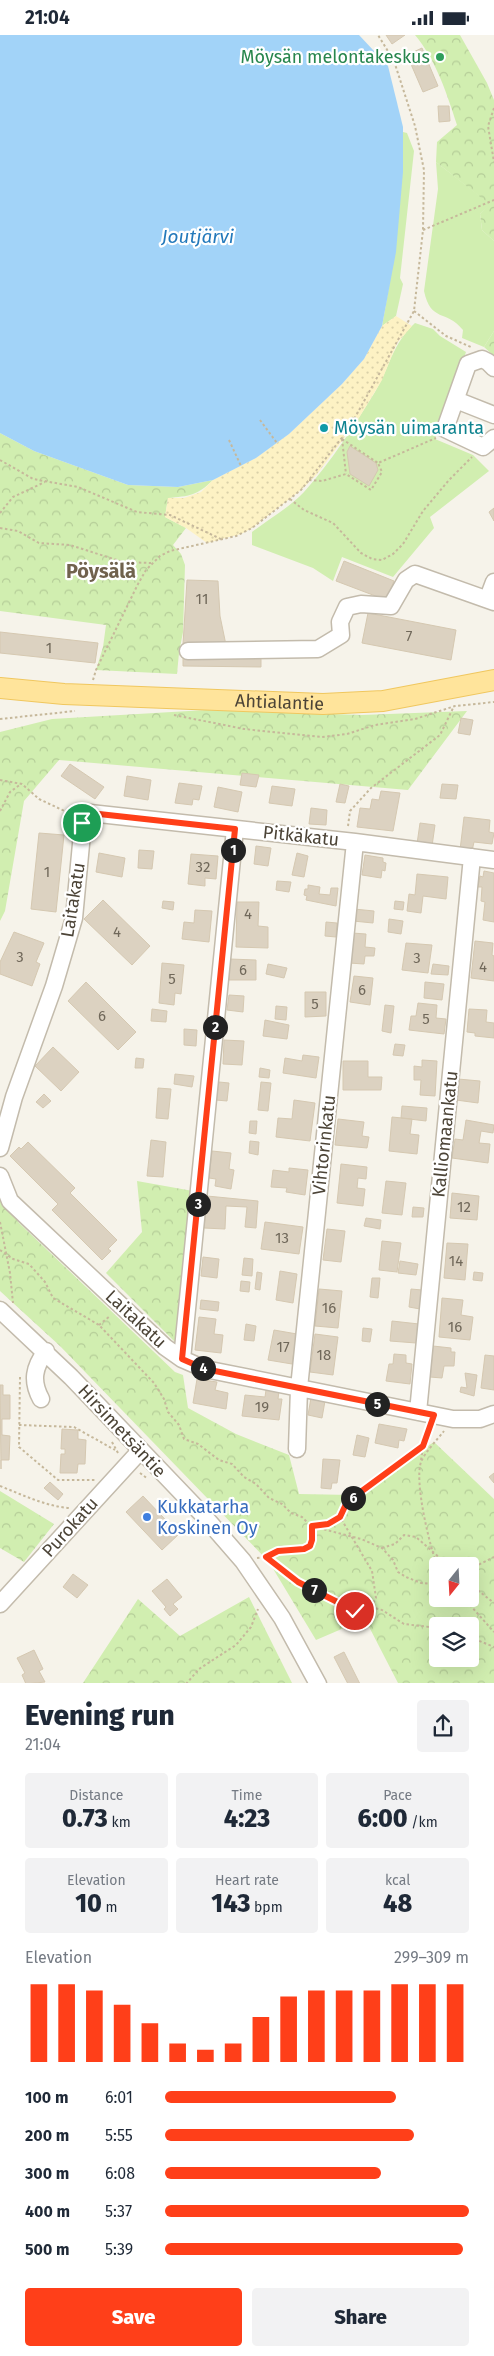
<!DOCTYPE html>
<meta charset="utf-8">
<style>
body{margin:0;font-family:"Fira Sans",sans-serif;background:#f2f2f3;color:#1f2937;height:100vh;display:flex;flex-direction:column;font-size:19px;white-space:nowrap}
*{box-sizing:border-box;margin:0}
p{font-size:16px;color:#747a83}
.icon{flex:none;width:28px;height:28px;fill:none;stroke:currentColor;stroke-width:2;stroke-linecap:round;stroke-linejoin:round}
.map{position:relative;height:1648px;overflow:hidden}
.sheet{display:flex;flex-direction:column;background:#fff;flex:1}
.sheet>*{flex:none}
.needle{width:32px;rotate:198deg}
.controls{position:absolute;left:429px;top:1522px;display:grid;gap:10px}
.controls a{display:grid;place-items:center;width:50px;height:50px;border-radius:5px;background:#fff;box-shadow:0 5px 20px #0002;font-size:25px}
.pin{position:absolute;display:grid;place-items:center;width:42px;height:42px;color:#fff;margin:-21px;border:2px solid #fff;border-radius:50%;box-shadow:0 1px 5px #0007}
.km{position:absolute;width:25px;height:25px;margin:-12px;border-radius:50%;background:#222;color:#fff;font-size:14px;line-height:25px;text-align:center}
.round{display:grid;place-items:center;flex:none;width:52px;height:52px;border-radius:5px;background:#f2f2f3}
.summary{display:flex;align-items:center;justify-content:space-between;height:85px;padding:0 25px}
h1{font-size:28px;font-weight:800;line-height:38px}
.stats{display:grid;grid-template-columns:repeat(3,1fr);gap:8px;height:85px;padding:5px 25px}
.stats div{display:grid;align-content:center;border-radius:5px;background:#f2f2f3;text-align:center}
.stats b{font-size:25px;font-weight:800}
.stats small{font-size:14px;font-weight:400}
.stats p{font-size:14px}
.chart{height:140px;padding:10px 25px}
.chart p{display:flex;justify-content:space-between}
.chart svg{width:100%;height:90px;margin-top:5px;stroke:#ff3f19;stroke-width:6}
.button{display:flex;gap:10px;margin-top:auto;padding:10px 25px}
.button a{flex:1;height:58px;border-radius:5px;background:#ff3f19;color:#fff;font-size:20px;font-weight:800;line-height:58px;text-align:center}
.button a+a{background:#f2f2f3;color:#1f2937}
ul{padding:0 25px;list-style:none;font-size:16px}
li{display:grid;grid-template-columns:80px 60px 1fr;align-items:center;height:38px}
li i{height:12px;border-radius:6px;background:#ff3f19}
.status{display:flex;justify-content:space-between;align-items:center;height:35px;padding:0 25px;background:#fff;direction:ltr}
.status svg{height:14px;fill:currentColor}
.map>svg:first-child{display:block}
</style>
<div class="status"><b>21:04</b><svg viewBox="0 0 49 12"><path d="M0 12V9h3v3zM5 12V6h3v6zM10 12V3h3v9zM15 12V0h3v12zM26 1h20v11H26zM47 4h2v5h-2z"/></svg></div>
<div class="map">
<svg width="494" height="1649" viewBox="0 0 494 1649">
<defs>
<pattern id="forest-crowns" width="20" height="18" patternUnits="userSpaceOnUse" patternTransform="scale(1.25)"><rect width="20" height="18" fill="#d1eeb0"/><path d="M2 6a3 3 0 1 1 6 0M12 15a3 3 0 1 1 6 0" fill="none" stroke="#b5cd98"/></pattern>
<pattern id="sand-dots" width="8" height="8" patternUnits="userSpaceOnUse" patternTransform="scale(1.25)"><rect width="8" height="8" fill="#fdf2c4"/><path d="M2 2h.1M6 6h.1" fill="none" stroke="#dad1a9" stroke-width="1.8" stroke-linecap="round"/></pattern>
</defs>
<rect width="100%" height="100%" fill="#f6f3ea"/>
<!-- green -->
<path fill="#d1eeb0" d="M403,97L407,98L414,116L400,243L403,249L396,281L382,291C394,226 403,163 403,97Z
M436,127L490,169L480,179L482,195L494,206V296L484,312L462,303L463,295C446,274 431,288 424,256L438,154Z
M415,288L433,294L440,301L466,317L435,404L473,420L489,436L430,482L434,493L393,542L342,522L333,546L313,533L252,510V497C269,484 290,472 304,457C331,427 354,391 375,357C390,332 392,309 415,288Z"/>
<!-- forest -->
<path fill="url(#forest-crowns)" fill-rule="evenodd" d="M415,0H460L487,48L494,65V206L482,195L480,179L489,169L436,127L437,107L457,90C447,59 436,25 415,0Z
M494,296V321L484,312Z
M0,398L34,416L128,450L178,452L213,445C197,461 189,461 168,463L165,482L186,493L173,510L181,519L185,530L183,597L179,618L177,639L96,635L103,612L106,590L0,576Z
M206,675L362,680L467,676L408,755L59,725L24,766L5,876L0,886V697L52,684Z
M137,1146L204,1158L186,1318L106,1238L142,1197Z
M0,1162L19,1188L175,1337L183,1340L188,1373L236,1399L289,1420L299,1459L352,1460L434,1407L494,1464V1648H398L365,1584L316,1605L269,1527L60,1311L0,1256ZM438,1531H470V1564H438ZM438,1591H470V1624H438Z
M0,1456L54,1489L24,1527L0,1513Z
M249,1562L292,1648H83L138,1564L180,1601Z"/>
<!-- sand -->
<path fill="url(#sand-dots)" d="M396,281L412,291L397,308L382,345L357,386L317,439L301,455L252,493L241,499L207,508L186,493L165,482L168,463H184L201,457L213,445L256,423L289,399L342,349L364,324L382,291Z"/>
<!-- water -->
<path fill="#a2d3f8" d="M0,0H359L388,31L403,92V137L396,217L382,291L364,324L342,349L289,399L256,423L213,445L178,452L128,450L34,416L0,398Z"/>
<!-- building -->
<path fill="#dcd2c1" stroke="#d5c8b1" d="M386,0H405L392,9Z
M422,13L438,51L423,57L407,20Z
M438,71H449L450,86L439,87Z
M350,411L376,428L378,435L369,451L350,439L347,417Z
M494,473V486L489,477Z
M344,526L394,546L386,565L336,546Z
M187,545L218,546L220,581L226,610L183,609Z
M368,578L456,595L451,625L362,608Z
M0,597L98,608L95,628L0,618Z
M183,620L261,622V632L183,631Z
M461,683L473,685L470,700L458,698Z
M70,729L104,752L95,764L61,741Z
M242,738L259,740L256,752L240,750Z
M127,741L151,745L148,765L124,761Z
M179,748L202,751L199,765L193,764L192,770L175,768Z
M340,749L349,751L345,768L336,767Z
M442,749L458,750L456,764L440,763Z
M272,751L295,754L292,771L269,768Z
M218,752L242,757L238,777L214,772Z
M381,756L400,758L393,796L357,792L360,773L370,774L372,764L379,765Z
M311,773L327,775L326,790L309,789Z
M464,782L490,785L489,797L494,798L492,809L474,807L472,816L460,815Z
M420,788L435,790L432,811L417,809Z
M39,798L64,800L56,877L31,874Z
M256,811L271,813L268,831L254,829Z
M139,815L154,816L152,834L138,833Z
M99,818L125,823L122,842L96,837Z
M297,818L308,821L304,842L292,840Z
M191,819L218,821L216,844L205,843V851L188,849Z
M365,820L383,823V827L386,828L385,836L382,835L381,843L362,840Z
M484,836L494,838V887L483,885L485,867L481,866L482,852H478L480,841L483,842Z
M417,839L448,842L446,864L423,861L421,878L407,876L409,859L415,860Z
M277,846L291,847L289,857L276,855Z
M308,850L320,852L319,859L330,860L331,853H338L336,871L306,865L307,861L304,860L305,854H308Z
M103,865L150,911L132,930L84,884Z
M163,866L174,867L173,875L162,873Z
M395,866L404,867L403,875L394,874Z
M237,867H259L258,891L268,892V913L236,912Z
M354,874L374,876L373,888L353,886Z
M195,875L212,876L209,907L182,904L184,887L194,888Z
M389,884L403,886L401,899L388,897Z
M326,887L337,888L336,902L325,901Z
M14,897L44,908L36,927L40,929L32,951L0,939V927Z
M352,898L366,899L365,912L375,913L374,921H365L364,929L349,928Z
M475,906L493,908L492,920L494,921V946L471,943Z
M406,908L432,910L428,938L402,935Z
M230,924L256,925V945H229Z
M162,928L184,930L181,959L175,958L174,970L159,968Z
M268,929L287,933L284,943L266,939Z
M433,929L449,931L448,940L431,939Z
M354,941L373,943L370,970L350,967Z
M86,947L136,997L118,1015L68,966Z
M425,947L444,949L442,965L424,963Z
M305,957H326V981L305,982Z
M229,960L244,961L243,977L227,975Z
M418,968L437,970L436,983L446,984L444,999L409,995L411,981H416Z
M385,970L394,971L391,998L382,996Z
M276,971L287,972L286,985L275,984Z
M152,974L167,976L166,987L151,986Z
M469,974L487,975L486,987L494,988V1003L475,1001V998L467,997Z
M265,985L289,990L287,1004L263,1001Z
M184,994L197,995L196,1011L184,1010Z
M224,1005L244,1006L242,1030L223,1029Z
M395,1009L405,1010L403,1021L393,1020Z
M53,1012L79,1037L61,1056L35,1031Z
M303,1020L319,1022L316,1043L283,1038L285,1023L302,1026Z
M136,1023L144,1024L143,1033H135Z
M422,1025L437,1026L435,1061L420,1060L421,1045H414V1031L422,1032Z
M343,1026H368V1042H382L381,1055H343Z
M260,1033L270,1035L269,1043L259,1042Z
M175,1039L194,1041L192,1052L174,1049Z
M458,1044L480,1046L478,1068L456,1065Z
M219,1047L229,1048L227,1066L216,1065Z
M261,1047L271,1048L268,1076L258,1075Z
M158,1053L171,1054L168,1084L156,1083Z
M44,1059L51,1066L43,1073L36,1067Z
M294,1065L315,1068L310,1106L276,1102L278,1083L292,1084Z
M402,1071L427,1073L426,1086L401,1083Z
M392,1082L412,1084L410,1099L419,1100L417,1119L389,1116Z
M338,1084L364,1087L362,1101L369,1102L367,1113L335,1110Z
M466,1085L494,1090L493,1098L481,1096L479,1108L490,1109L488,1128L452,1123L455,1104L463,1105Z
M250,1086H257L256,1099L249,1098Z
M151,1105L166,1107L163,1142L147,1141Z
M250,1106L259,1107L258,1120L249,1118Z
M28,1107L75,1153L70,1158L117,1205L108,1214L111,1216L102,1225L52,1175L58,1169L10,1121L19,1112L21,1114Z
M212,1116L231,1118L229,1134L234,1135L231,1154L215,1151L216,1144L209,1143Z
M341,1129L367,1132L366,1144L358,1143L357,1153L365,1154L363,1171L337,1168Z
M289,1133L308,1135L305,1160L286,1157L287,1153L271,1152L273,1135L289,1137Z
M386,1146L406,1148L402,1180L382,1178Z
M452,1158L479,1161L477,1185L450,1183Z
M207,1161L258,1166L256,1193L245,1192L247,1172L226,1171L225,1194L204,1193Z
M413,1172L424,1173L423,1182H412Z
M366,1183L381,1185L380,1194L364,1191Z
M265,1187L303,1192L299,1219L261,1214Z
M327,1194L345,1196L341,1227L323,1225Z
M382,1206L401,1208L397,1237L379,1235Z
M447,1208L468,1209L465,1245L444,1243Z
M203,1222L219,1224L217,1243L201,1241Z
M244,1223L253,1224L252,1241L242,1240Z
M400,1226L418,1229L416,1240L398,1238Z
M280,1236L297,1239L293,1268L276,1265Z
M257,1237L262,1238L260,1255L255,1254Z
M474,1237L483,1238L482,1246L473,1245Z
M372,1243H380L378,1263L370,1262Z
M241,1246L250,1247L249,1257L240,1256Z
M319,1254L342,1256L338,1293L315,1291Z
M411,1254L422,1255L420,1274L409,1272Z
M442,1263L463,1265L461,1280L473,1282L470,1305L439,1302Z
M201,1265L219,1267L218,1276L200,1274Z
M199,1282L216,1284L214,1299L223,1300L221,1318L195,1315Z
M392,1286L419,1289L416,1308L390,1306Z
M246,1289L256,1291L254,1306L244,1305Z
M363,1293L372,1294L370,1307L362,1306Z
M274,1295L297,1299L292,1329L268,1325Z
M315,1299L338,1302L333,1340L310,1337Z
M433,1311L451,1313V1317H455L454,1331H444L442,1343L430,1342Z
M394,1319L406,1320V1328L412,1329L410,1349L386,1346L389,1329H393Z
M485,1320L494,1321V1355L481,1353Z
M465,1338L477,1340L474,1361L460,1357L461,1352L467,1353Z
M197,1344L217,1347L215,1355L228,1358L226,1374L193,1368Z
M0,1350H3V1360H10V1384H2V1400L10,1401L9,1425H1V1434Z
M266,1355L279,1356L278,1364H282L279,1385L242,1381L245,1360L265,1362Z
M311,1363L325,1366L322,1383L308,1380Z
M379,1389L407,1394L404,1406L399,1405L398,1413L375,1408Z
M62,1394L78,1395V1404L86,1405L85,1429H78L77,1438H60L61,1419H65V1414H61Z
M357,1400L369,1403L365,1422L353,1420Z
M323,1424L340,1425L337,1448H332L331,1454L321,1453Z
M494,1438V1448L489,1442Z
M50,1447L63,1459L58,1465L44,1453Z
M143,1461L179,1499L162,1515L126,1477Z
M73,1539L88,1550L77,1563L63,1552Z
M167,1544L182,1562L173,1569L178,1574L170,1581L164,1574L166,1572L152,1556Z
M34,1615L43,1634L39,1636L45,1647L26,1649L22,1640L25,1638L17,1623Z
M344,1617L360,1649H348L334,1622Z"/>
<g fill="none" stroke-linecap="round" stroke-linejoin="round">
<defs>
<path id="minor" d="M494,333L488,327L482,324L468,329L445,394L483,412L494,403
M456,365L494,380
M488,563L494,547
M188,616L318,614L341,600L340,587L347,572L361,569L391,571L406,545L415,539L494,567
M0,1113L14,1062L54,951L74,883L83,788L90,778L355,807L494,825
M0,1141L10,1166L165,1312L182,1324L205,1334L453,1384H480L494,1379
M0,1275L71,1342L203,1480L243,1526L282,1583L318,1649
M182,1324L235,794
M41,1364C31,1346 34,1332 46,1316
M418,1377L472,822
M297,1414L299,1353L355,807
M0,1569L140,1416"/>
<g id="major">
<path id="s1" d="M0,653L64,659L323,669L383,666L494,645"/>
</g>
</defs>
<!-- minor casing -->
<use href="#minor" stroke="#c3bbac" stroke-width="19"/>
<!-- major casing -->
<use href="#major" stroke="#f0c75f" stroke-width="22"/>
<!-- path -->
<path stroke="#c6b89b" stroke-width="2" stroke-dasharray="2.5 2.5" stroke-linecap="butt" d="M494,73L488,91L494,127
M423,195L494,165
M414,276L446,301L471,312
M260,385L277,408
M342,404L378,428
M342,404L346,439
M229,405L241,431
M0,425L33,444L78,452L137,477L170,480L223,505
M309,445L322,446L346,439L371,455L382,437L378,428L436,403
M290,464L304,475L333,488L361,518L372,524L382,525L393,519L403,509L423,476L449,445L472,422
M0,478L13,462L45,447
M0,493L18,496L39,508L70,510L123,527L151,528
M93,645L96,635L138,549L146,535L160,521L170,516L236,501L252,493L301,455L348,395L414,276L423,195L424,135L415,91L394,26L378,0
M174,680L244,694L322,702L347,699L375,690L415,684L455,671L494,667
M0,684L75,676
M0,745L22,749L39,764L73,780
M0,776L10,757L21,749
M348,791L350,776L371,753L440,700L454,671
M0,1187L10,1238L13,1268
M0,1215L13,1224L29,1229L45,1247L53,1263L99,1290L154,1348L164,1364L168,1377L179,1390L184,1404L198,1409L219,1425L232,1429L244,1442L256,1449L269,1463L282,1469L291,1478L302,1482L311,1491L327,1489L340,1482
M99,1290L110,1281
M20,1342L19,1412L58,1445H95
M19,1390L74,1392L115,1415
M112,1407L118,1418
M421,1425L423,1412
M140,1438L148,1444
M0,1451C23,1460 45,1471 69,1473
M382,1513L395,1509L404,1500L416,1502L449,1531
M266,1522L278,1516L304,1514L310,1511L312,1505L311,1491L361,1504L382,1513L393,1525L398,1537L406,1542L421,1548L438,1549
M257,1523L266,1522L298,1547L355,1576L371,1572L376,1563L372,1536L340,1482L347,1467L423,1411L429,1395
M438,1533C430,1513 414,1447 421,1427C425,1417 437,1405 444,1396
M470,1534L494,1522
M470,1549L494,1568
M462,1564L470,1570L494,1597
M371,1572L382,1575L404,1589L438,1593
M470,1602L494,1612
M186,1649L199,1634L236,1610L251,1592L258,1574"/>
<!-- minor -->
<use href="#minor" stroke="#fff" stroke-width="16"/>
<!-- major -->
<use href="#major" stroke="#ffe49b" stroke-width="20"/>
</g>
<g fill="none" stroke-linecap="round" stroke-linejoin="round">
<defs>
<path id="route" d="M82,788L90,778L235,794L182,1324L205,1334L434,1380L423,1411L347,1467L340,1482L328,1489L312,1491V1505L310,1511L304,1514L278,1516L266,1522L298,1547L355,1576"/>
</defs>
<!-- route casing -->
<use href="#route" stroke="#fff" stroke-width="10"/>
<!-- route -->
<use href="#route" stroke="#ff3f19" stroke-width="6"/>
</g>
<!-- markers -->
<circle fill="#2e9e5b" stroke="#fff" stroke-width="2" cx="440" cy="22" r="5"/>
<circle fill="#0f9aa8" stroke="#fff" stroke-width="2" cx="324" cy="393" r="5"/>
<circle fill="#3f7fe0" stroke="#fff" stroke-width="2" cx="147" cy="1482" r="5"/>
<g text-anchor="middle" dominant-baseline="central" stroke-width="4.5" stroke-linejoin="round" paint-order="stroke">
<!-- number labels -->
<g font-size="15" fill="#70685a">
<text x="202" y="564">11</text>
<text x="409" y="601">7</text>
<text x="49" y="613">1</text>
<text x="203" y="832">32</text>
<text x="47" y="837">1</text>
<text x="248" y="879">4</text>
<text x="117" y="897">4</text>
<text x="20" y="922">3</text>
<text x="417" y="923">3</text>
<text x="483" y="932">4</text>
<text x="243" y="935">6</text>
<text x="172" y="944">5</text>
<text x="362" y="955">6</text>
<text x="315" y="969">5</text>
<text x="102" y="981">6</text>
<text x="426" y="984">5</text>
<text x="464" y="1172">12</text>
<text x="282" y="1203">13</text>
<text x="456" y="1226">14</text>
<text x="329" y="1273">16</text>
<text x="455" y="1292">16</text>
<text x="283" y="1312">17</text>
<text x="324" y="1320">18</text>
<text x="262" y="1372">19</text>
</g>
<!-- leisure labels -->
<g font-size="18" fill="#27864d" stroke="#fff" text-anchor="end">
<text x="430" y="22">Möysän melontakeskus</text>
</g>
<!-- culture labels -->
<g font-size="18" fill="#0d838f" stroke="#fff" text-anchor="start">
<text x="334" y="393">Möysän uimaranta</text>
</g>
<!-- street labels -->
<g font-size="18" fill="#4c4437" stroke="#fff">
<text stroke="none"><textPath href="#s1" startOffset="280">Ahtialantie</textPath></text>
<text transform="translate(301 801) rotate(6)">Pitkäkatu</text>
<text transform="translate(73 865) rotate(-81)">Laitakatu</text>
<text transform="translate(445 1099) rotate(-84)">Kalliomaankatu</text>
<text transform="translate(324 1110) rotate(-84)">Vihtorinkatu</text>
<text transform="translate(136 1284) rotate(43)">Laitakatu</text>
<text transform="translate(122 1396) rotate(47)">Hirsimetsäntie</text>
<text transform="translate(70 1492) rotate(-48)">Purokatu</text>
</g>
<!-- shop labels -->
<g font-size="18" fill="#366cbe" stroke="#fff" text-anchor="start">
<text x="157" y="1472">Kukkatarha<tspan x="157" dy="21">Koskinen Oy</tspan></text>
</g>
<!-- water labels -->
<g font-size="19" font-style="italic" fill="#2379bb" stroke="#fff">
<text x="198" y="201">Joutjärvi</text>
</g>
<!-- quarter labels -->
<g font-size="20" font-weight="bold" fill="#70624d" stroke="#fff">
<text x="101" y="536">Pöysälä</text>
</g>
</g>
</svg>
<div class="controls">
<a><svg class="needle" viewBox="-14 -14 28 28"><path d="M0-13l5 13h-10z" fill="#e53935"/><path d="M0 13l5-13h-10z" fill="#747a83"/></svg></a>
<a><svg class="icon" aria-label="layers" viewBox="0 0 24 24"><path d="M12 4l9 5-9 5-9-5zM3 14l9 5 9-5"/></svg></a>
</div>
<div class="pin" style="left:82px;top:788px;background:#1e9e55"><svg class="icon" aria-label="arrive" viewBox="0 0 24 24"><path d="M6 21V4h12l-3 4 3 4H6"/></svg></div>
<div class="pin" style="left:355px;top:1576px;background:#d93025"><svg class="icon" aria-label="check" viewBox="0 0 24 24"><path d="M5 12l5 5 9-10"/></svg></div>
<b class="km" style="left:233px;top:815px">1</b>
<b class="km" style="left:215px;top:992px">2</b>
<b class="km" style="left:198px;top:1169px">3</b>
<b class="km" style="left:203px;top:1333px">4</b>
<b class="km" style="left:377px;top:1369px">5</b>
<b class="km" style="left:353px;top:1463px">6</b>
<b class="km" style="left:314px;top:1555px">7</b>
</div>
<section class="sheet">
<div class="summary"><div><h1>Evening run</h1><p>21:04</p></div><a class="round"><svg class="icon" aria-label="share" viewBox="0 0 24 24"><path d="M12 15V3M7 8l5-5 5 5M5 13v7h14v-7"/></svg></a></div>
<div class="stats">
<div><p>Distance</p><b>0.73<small> km</small></b></div>
<div><p>Time</p><b>4:23</b></div>
<div><p>Pace</p><b>6:00<small> /km</small></b></div>
</div>
<div class="stats">
<div><p>Elevation</p><b>10<small> m</small></b></div>
<div><p>Heart rate</p><b>143<small> bpm</small></b></div>
<div><p>kcal</p><b>48</b></div>
</div>
<div class="chart"><p><span>Elevation</span>299–309 m</p>
<svg viewBox="0 0 160 44" preserveAspectRatio="none"><path d="M5 44V6M15 44V6M25 44V9M35 44V16M45 44V25M55 44V35M65 44V38M75 44V35M85 44V22M95 44V12M105 44V9M115 44V9M125 44V9M135 44V6M145 44V6M155 44V6"/></svg>
</div>
<ul>
<li><b>100 m</b>6:01<i style="width:76%"></i></li>
<li><b>200 m</b>5:55<i style="width:82%"></i></li>
<li><b>300 m</b>6:08<i style="width:71%"></i></li>
<li><b>400 m</b>5:37<i style="width:100%"></i></li>
<li><b>500 m</b>5:39<i style="width:98%"></i></li>
</ul>
<div class="button"><a>Save</a><a>Share</a></div>
</section>
